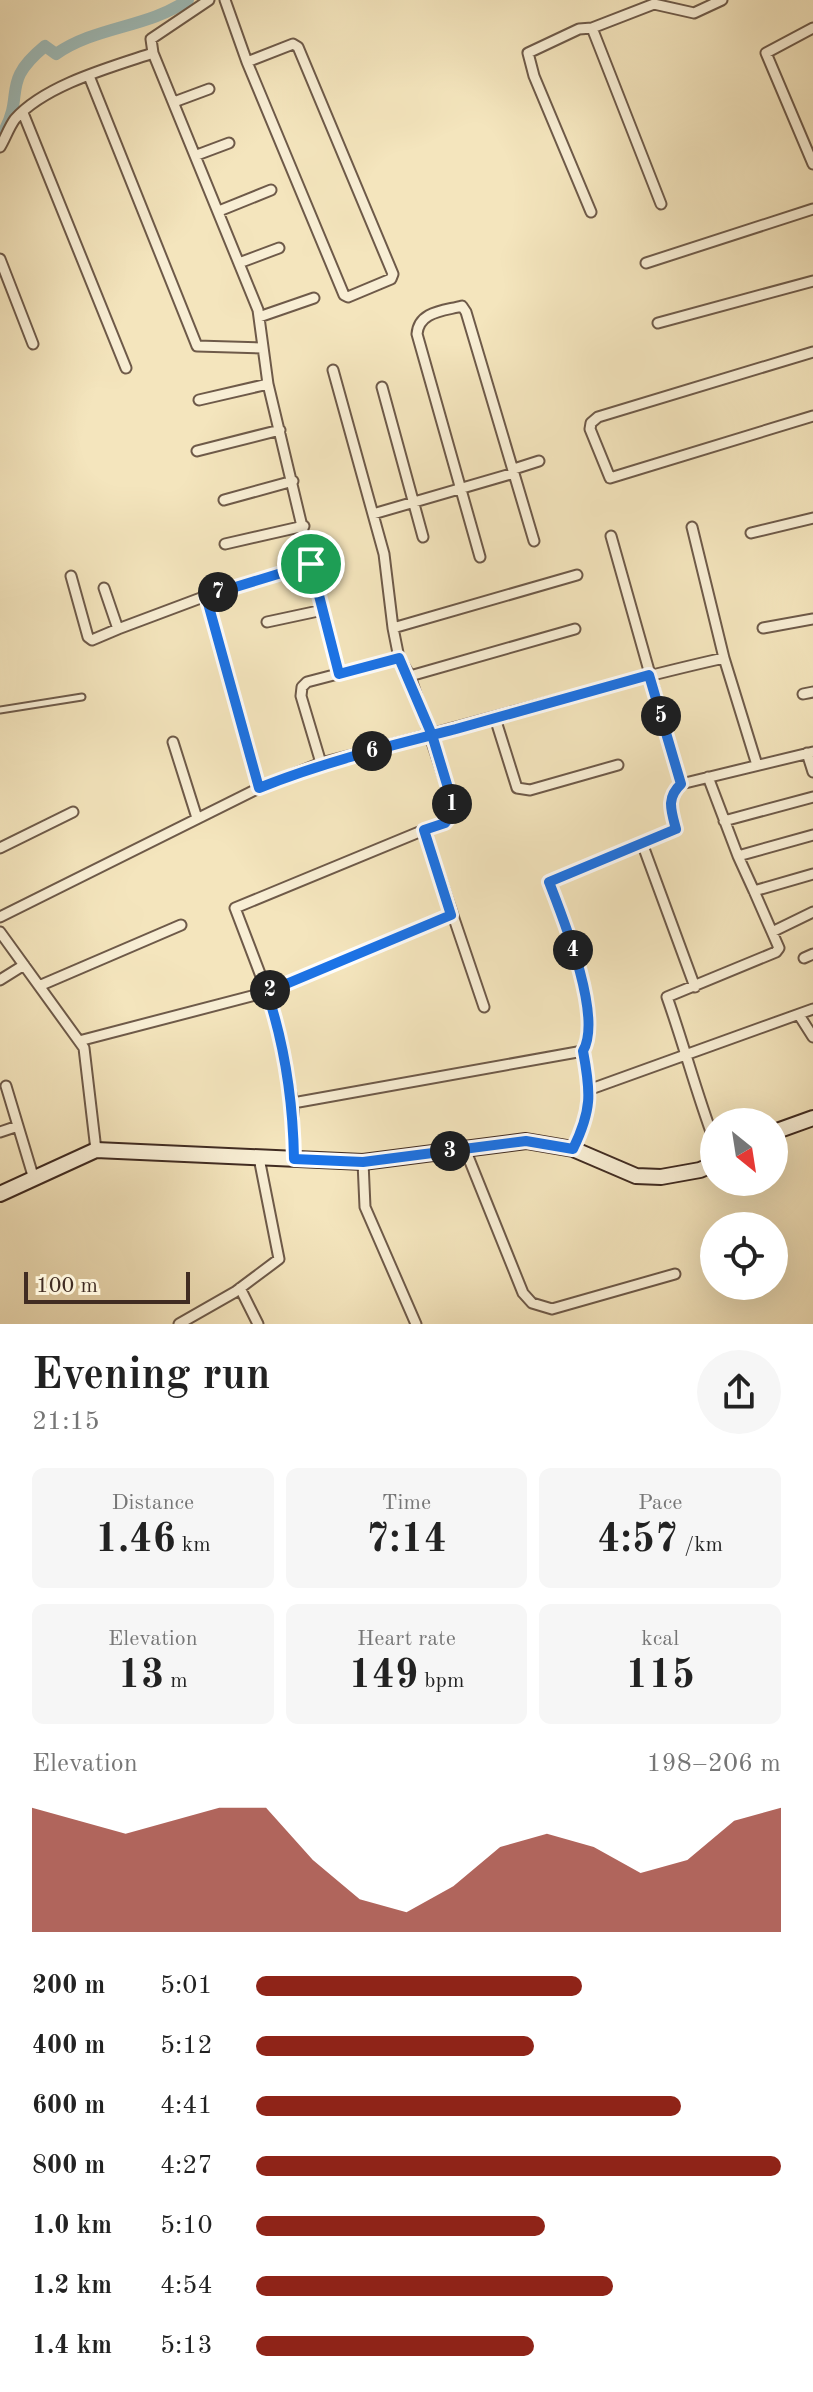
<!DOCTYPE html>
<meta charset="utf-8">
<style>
body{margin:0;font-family:"Old Standard TT",serif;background:#f6f6f6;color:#222;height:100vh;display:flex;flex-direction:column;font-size:30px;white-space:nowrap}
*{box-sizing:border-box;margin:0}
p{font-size:26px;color:#767676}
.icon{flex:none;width:44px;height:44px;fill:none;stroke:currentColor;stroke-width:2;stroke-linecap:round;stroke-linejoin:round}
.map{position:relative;height:1324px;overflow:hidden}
.sheet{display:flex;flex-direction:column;background:#fff;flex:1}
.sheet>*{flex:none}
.needle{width:52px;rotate:150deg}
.tools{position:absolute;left:700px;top:1108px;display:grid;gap:16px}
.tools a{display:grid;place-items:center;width:88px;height:88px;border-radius:50%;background:#fff;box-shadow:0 8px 32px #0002;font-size:40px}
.scale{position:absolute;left:24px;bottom:20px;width:166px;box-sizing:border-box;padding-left:8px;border:4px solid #412c22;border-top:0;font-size:22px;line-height:28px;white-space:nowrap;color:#412c22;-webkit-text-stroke:6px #f8eed4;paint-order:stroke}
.pin{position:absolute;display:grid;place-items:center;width:68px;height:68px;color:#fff;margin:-34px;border:4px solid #fff;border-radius:50%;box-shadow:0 2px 8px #0007}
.km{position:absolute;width:40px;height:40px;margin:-20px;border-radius:50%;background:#222;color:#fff;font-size:22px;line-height:40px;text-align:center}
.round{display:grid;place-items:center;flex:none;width:84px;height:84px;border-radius:42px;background:#f6f6f6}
.summary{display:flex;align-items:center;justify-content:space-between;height:136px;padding:0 32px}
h1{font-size:44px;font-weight:600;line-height:60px}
.stats{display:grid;grid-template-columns:repeat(3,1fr);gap:12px;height:136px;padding:8px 32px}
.stats div{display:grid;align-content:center;border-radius:12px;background:#f6f6f6;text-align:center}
.stats b{font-size:40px;font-weight:600}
.stats small{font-size:22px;font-weight:400}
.stats p{font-size:22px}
.chart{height:224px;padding:16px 32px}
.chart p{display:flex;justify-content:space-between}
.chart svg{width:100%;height:144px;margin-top:8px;fill:#8f2418;opacity:.7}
ul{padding:0 32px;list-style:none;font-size:26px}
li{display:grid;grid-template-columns:128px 96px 1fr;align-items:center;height:60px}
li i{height:20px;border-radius:10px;background:#8f2418}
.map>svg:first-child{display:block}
</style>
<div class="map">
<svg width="813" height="1324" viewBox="0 0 813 1324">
<rect width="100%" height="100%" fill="#f4e5bd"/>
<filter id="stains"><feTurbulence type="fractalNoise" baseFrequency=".0025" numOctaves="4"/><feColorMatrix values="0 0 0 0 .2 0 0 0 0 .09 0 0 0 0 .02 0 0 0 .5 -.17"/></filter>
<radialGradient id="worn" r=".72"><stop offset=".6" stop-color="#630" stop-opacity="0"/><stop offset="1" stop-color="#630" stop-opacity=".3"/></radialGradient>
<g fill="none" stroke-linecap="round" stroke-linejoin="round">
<!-- canal -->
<path stroke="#9fbdbb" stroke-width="12" d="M4,131C25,93 0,83 45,46L56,54C96,26 147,28 188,0"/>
<defs>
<path id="lane" d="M0,710L82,697"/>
<path id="street" d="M225,0L247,62
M813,28L766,53L813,164
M293,44L298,47L393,274L391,279L348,297L344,295L247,62Z
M89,76L197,346L262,348
M174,102L209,89
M23,113L126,368
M0,147C5,139 9,127 15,119C45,85 111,67 153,53
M197,155L229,143
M661,204L592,28L654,4L694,13L722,0
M219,211L271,190
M591,212L534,76L528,53L579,29L592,28
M0,259L33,344
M239,263L279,248
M646,263L813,209
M259,317L314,298
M658,323L813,281
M813,352L598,417L591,423L590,429L610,478L813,416
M333,370L384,554L393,628
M382,387L423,537
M199,400L268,384
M197,451L280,430
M224,500L293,481
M373,514L514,473V469L539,461
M692,527L724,658
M751,533L813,518
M611,536L681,784
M225,544L304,526
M480,557L417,334C419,311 444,311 462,306L466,312L534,541
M311,564L339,674
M71,576L88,637L92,640L118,629
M104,588L118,629L206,596
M267,622L323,610
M763,628L813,619
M399,658L410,676L575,629
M410,676L455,811L445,823L424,830
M803,694L813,692
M495,718L517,788L530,790L618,765
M173,742L197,818
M807,753L813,772
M321,763C456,729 589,688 724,658L757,765
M708,777L738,856L813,835
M259,788L321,763L301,696L302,687L307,682L399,658L393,628L577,575
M724,821L813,797
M642,843L695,987
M0,848L73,812
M738,856L754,891
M813,874L754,891L772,932L813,912
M451,915L267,992C279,1028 284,1065 293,1103L583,1051
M0,917L259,788L206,596L311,564L268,384L258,310L153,53L151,39L209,0
M0,932L84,1048L96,1150
M804,958L813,954
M0,980L24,965
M39,986L181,925
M799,1015L813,1037
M79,1041L267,992L235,908L424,830L484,1007
M6,1086L34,1179
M591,1089L813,1009
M293,1103L294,1159
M0,1132L18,1126
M714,1140C696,1092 684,1045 667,997L776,952L779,948L772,932
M465,1149L523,1293L532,1303L552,1309L675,1274
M573,1149C593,1110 591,1093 583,1051C603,1017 563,918 549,882L676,829C671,810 666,798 681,784L813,752
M363,1162L365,1207L416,1324
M240,1288L258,1324
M179,1324L235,1292L279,1259L259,1158"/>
<path id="secondary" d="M774,1132L813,1118
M0,1194L96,1150L363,1162L526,1141L573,1149L636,1176L661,1177L700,1170L714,1164"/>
</defs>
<!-- lane casing -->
<use href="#lane" stroke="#6e5a49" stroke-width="9"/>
<!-- street casing -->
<use href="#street" stroke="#6e5a49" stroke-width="13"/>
<!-- secondary casing -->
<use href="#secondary" stroke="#412c22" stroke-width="18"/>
<!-- lane -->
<use href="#lane" stroke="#f8eed4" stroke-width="5"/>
<!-- street -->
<use href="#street" stroke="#f8eed4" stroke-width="9"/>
<!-- secondary -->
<use href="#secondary" stroke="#f8eed4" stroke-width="14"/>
</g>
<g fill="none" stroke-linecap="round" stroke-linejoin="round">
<defs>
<path id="route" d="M311,564L339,674L399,658L432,735L455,811L445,823L424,830L451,915L267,992C285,1046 293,1102 294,1159L363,1162L526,1141L573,1149C592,1110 591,1093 583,1051C603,1017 563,918 549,882L676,829C671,810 666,798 681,784L649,675L456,729C389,746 324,762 259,788L206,596L311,564"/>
</defs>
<!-- route casing -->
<use href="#route" stroke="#fff" stroke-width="16"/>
<!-- route -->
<use href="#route" stroke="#1a73e8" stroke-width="10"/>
</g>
<rect width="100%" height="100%" filter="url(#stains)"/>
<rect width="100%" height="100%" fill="url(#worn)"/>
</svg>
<div class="tools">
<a><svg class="needle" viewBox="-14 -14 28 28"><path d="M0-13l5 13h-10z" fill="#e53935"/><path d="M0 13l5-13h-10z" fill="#767676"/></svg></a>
<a><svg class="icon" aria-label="locate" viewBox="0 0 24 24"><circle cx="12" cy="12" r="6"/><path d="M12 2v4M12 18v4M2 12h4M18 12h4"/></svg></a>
</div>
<div class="scale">100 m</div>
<div class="pin" style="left:311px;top:564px;background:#1e9e55"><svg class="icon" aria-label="arrive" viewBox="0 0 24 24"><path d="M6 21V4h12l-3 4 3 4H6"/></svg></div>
<b class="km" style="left:452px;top:804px">1</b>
<b class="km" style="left:270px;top:990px">2</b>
<b class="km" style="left:450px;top:1151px">3</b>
<b class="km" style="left:573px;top:950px">4</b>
<b class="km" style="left:661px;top:716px">5</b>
<b class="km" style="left:372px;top:751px">6</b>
<b class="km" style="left:218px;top:592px">7</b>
</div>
<section class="sheet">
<div class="summary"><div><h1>Evening run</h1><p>21:15</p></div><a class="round"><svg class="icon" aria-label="share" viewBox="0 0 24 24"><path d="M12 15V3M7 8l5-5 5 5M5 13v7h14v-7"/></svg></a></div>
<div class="stats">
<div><p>Distance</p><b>1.46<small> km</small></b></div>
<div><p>Time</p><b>7:14</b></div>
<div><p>Pace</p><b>4:57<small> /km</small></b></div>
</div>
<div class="stats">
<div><p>Elevation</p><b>13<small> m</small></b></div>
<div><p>Heart rate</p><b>149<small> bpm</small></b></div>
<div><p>kcal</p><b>115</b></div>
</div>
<div class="chart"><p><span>Elevation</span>198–206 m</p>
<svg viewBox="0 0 160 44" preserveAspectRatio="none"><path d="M0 44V6L10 10L20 14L30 10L40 6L50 6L60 22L70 34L80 38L90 30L100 18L110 14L120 18L130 26L140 22L150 10L160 6V44z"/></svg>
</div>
<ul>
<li><b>200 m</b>5:01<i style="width:62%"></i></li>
<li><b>400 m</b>5:12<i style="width:53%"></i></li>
<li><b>600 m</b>4:41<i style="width:81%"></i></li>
<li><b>800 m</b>4:27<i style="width:100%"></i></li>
<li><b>1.0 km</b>5:10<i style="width:55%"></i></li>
<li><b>1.2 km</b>4:54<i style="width:68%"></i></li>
<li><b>1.4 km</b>5:13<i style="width:53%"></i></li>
</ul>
</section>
